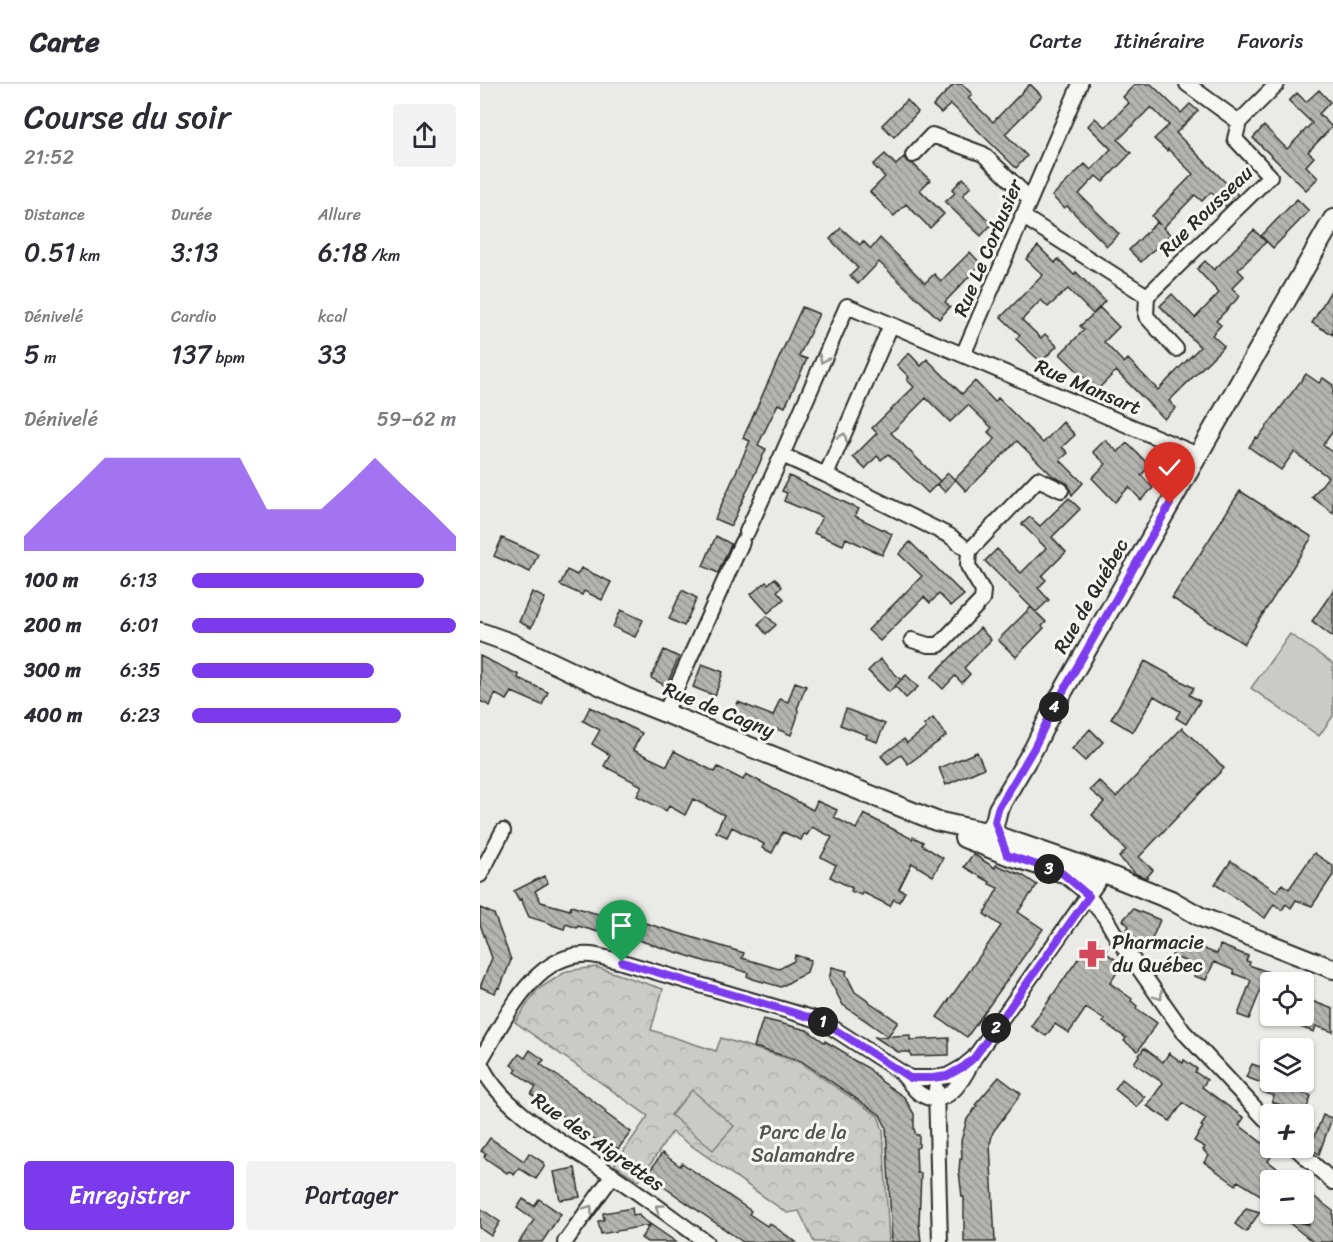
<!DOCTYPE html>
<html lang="fr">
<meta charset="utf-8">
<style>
body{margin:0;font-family:Sriracha,sans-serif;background:#f2f2f3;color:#2b2b33;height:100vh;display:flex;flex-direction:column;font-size:22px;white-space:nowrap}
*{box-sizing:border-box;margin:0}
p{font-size:20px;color:#7c7c81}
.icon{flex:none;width:33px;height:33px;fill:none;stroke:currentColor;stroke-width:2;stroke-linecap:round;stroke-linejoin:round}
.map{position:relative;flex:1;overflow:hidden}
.details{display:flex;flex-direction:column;background:#fff;width:480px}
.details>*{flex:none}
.tools{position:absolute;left:780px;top:888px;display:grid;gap:12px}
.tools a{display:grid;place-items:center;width:54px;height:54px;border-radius:6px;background:#fff;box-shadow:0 2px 4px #0004;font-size:30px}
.pin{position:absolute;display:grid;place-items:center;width:51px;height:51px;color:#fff;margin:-62px -26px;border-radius:50% 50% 50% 0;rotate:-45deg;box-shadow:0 0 6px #0007}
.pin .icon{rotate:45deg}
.km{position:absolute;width:30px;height:30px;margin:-15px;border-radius:50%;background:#222;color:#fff;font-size:16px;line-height:30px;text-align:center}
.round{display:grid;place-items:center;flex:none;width:63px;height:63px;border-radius:6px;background:#f2f2f3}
.headline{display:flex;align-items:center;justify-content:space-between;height:102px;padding:0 24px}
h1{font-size:33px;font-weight:600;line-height:45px}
.stats{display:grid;grid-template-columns:repeat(3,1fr);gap:9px;height:102px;padding:6px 24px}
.stats div{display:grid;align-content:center}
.stats b{font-size:26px;font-weight:600}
.stats small{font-size:16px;font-weight:400}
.stats p{font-size:16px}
.chart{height:168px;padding:12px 24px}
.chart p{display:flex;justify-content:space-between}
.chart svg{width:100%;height:108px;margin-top:6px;fill:#7c3aed;opacity:.7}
.cta{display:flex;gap:12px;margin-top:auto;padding:12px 24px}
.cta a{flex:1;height:69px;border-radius:6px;background:#7c3aed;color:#fff;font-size:24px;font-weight:600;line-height:69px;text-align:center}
.cta a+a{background:#f2f2f3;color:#2b2b33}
ul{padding:0 24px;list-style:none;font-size:20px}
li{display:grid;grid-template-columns:96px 72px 1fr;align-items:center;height:45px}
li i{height:15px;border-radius:8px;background:#7c3aed}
header{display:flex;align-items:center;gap:36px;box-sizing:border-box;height:84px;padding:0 30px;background:#fff;border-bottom:2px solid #e1e1e2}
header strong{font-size:28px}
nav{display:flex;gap:33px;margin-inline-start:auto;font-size:21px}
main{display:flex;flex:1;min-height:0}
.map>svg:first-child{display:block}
</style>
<header>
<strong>Carte</strong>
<nav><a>Carte</a><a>Itinéraire</a><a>Favoris</a></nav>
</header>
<main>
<section class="details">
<div class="headline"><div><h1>Course du soir</h1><p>21:52</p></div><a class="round"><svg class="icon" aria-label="share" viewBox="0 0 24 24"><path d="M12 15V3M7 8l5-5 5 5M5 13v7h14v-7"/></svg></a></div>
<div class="stats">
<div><p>Distance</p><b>0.51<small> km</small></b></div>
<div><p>Durée</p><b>3:13</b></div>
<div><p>Allure</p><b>6:18<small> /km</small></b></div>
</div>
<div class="stats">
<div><p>Dénivelé</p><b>5<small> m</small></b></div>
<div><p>Cardio</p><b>137<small> bpm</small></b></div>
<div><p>kcal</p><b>33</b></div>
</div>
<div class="chart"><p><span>Dénivelé</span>59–62 m</p>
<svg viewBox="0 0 160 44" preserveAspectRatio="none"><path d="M0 44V38L10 27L20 17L30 6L40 6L50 6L60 6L70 6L80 6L90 27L100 27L110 27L120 17L130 6L140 17L150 27L160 38V44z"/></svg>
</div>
<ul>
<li><b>100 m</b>6:13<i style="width:88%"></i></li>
<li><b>200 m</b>6:01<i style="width:100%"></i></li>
<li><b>300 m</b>6:35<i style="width:69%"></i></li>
<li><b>400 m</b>6:23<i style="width:79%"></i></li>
</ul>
<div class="cta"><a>Enregistrer</a><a>Partager</a></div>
</section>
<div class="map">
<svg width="853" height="1158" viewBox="0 0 853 1158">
<defs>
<pattern id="park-crowns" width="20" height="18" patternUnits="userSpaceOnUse" patternTransform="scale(1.5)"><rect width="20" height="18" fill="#cacac7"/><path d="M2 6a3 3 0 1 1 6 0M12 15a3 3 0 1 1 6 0" fill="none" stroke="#aeaeab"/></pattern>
<pattern id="building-back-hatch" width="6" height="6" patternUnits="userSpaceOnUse" patternTransform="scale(1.5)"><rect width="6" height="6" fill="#b4b4b1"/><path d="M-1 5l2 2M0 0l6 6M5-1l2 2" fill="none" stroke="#939390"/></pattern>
</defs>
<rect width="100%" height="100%" fill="#eaeae6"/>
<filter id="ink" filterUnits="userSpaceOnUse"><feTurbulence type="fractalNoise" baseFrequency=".0167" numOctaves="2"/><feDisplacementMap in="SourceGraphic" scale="12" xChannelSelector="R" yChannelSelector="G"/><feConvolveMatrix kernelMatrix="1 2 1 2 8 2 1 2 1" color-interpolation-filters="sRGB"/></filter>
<g filter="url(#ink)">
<!-- park -->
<path fill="url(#park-crowns)" stroke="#7a7a79" stroke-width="1.5" d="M116,883L183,905L171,946L236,967L241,954L319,978L398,1032L403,1046L409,1158H334L319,1127L307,1129L192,1048L159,1097L134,1081L168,1032L35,938L57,906L87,887Z"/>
<!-- garden -->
<path fill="#cacac7" stroke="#7a7a79" stroke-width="1.5" d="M810,550L853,580V632L839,652L771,604Z
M212,1006L254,1042L233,1066L191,1031Z"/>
<!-- building -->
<path fill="url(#building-back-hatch)" stroke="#2b2b2b" stroke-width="1.5" d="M474,0H482L492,10L488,14L513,38L550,0L562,12L525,50L547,72L536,84L471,20L461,29L453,22Z
M655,0H671L701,29L710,20L718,27L696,49L758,111L746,123L731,108L722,117L715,111L683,144L690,150L661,178L649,166L677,138L680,141L672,132L713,90L688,65L687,67L674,55L689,41L671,23L638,56L651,69L623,98L616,92L599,110L639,150L627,162L587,122L584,124L572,112L605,80L611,86L631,65L608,42L615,34L625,43L649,19L643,13Z
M839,6L850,18L839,30L852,43L828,68L834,73L826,82L838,94L826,106L773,54L784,42L807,65L832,39L809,17L817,9L826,18Z
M427,16L438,28L414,53L402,41Z
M405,70L416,81L424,73L427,78L433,80L450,96L440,106L464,130L450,144L426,120L414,132L390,108L405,93L393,81Z
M483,94L491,102L483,111L512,140L501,152L465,118L475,109L472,106Z
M817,115L829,127L793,164L781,152Z
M361,144L380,161L383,157L391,165L400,154L445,199L454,190L461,197L490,168L501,180L465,218L470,223L459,235L399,178L378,200L370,192L378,184L350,155Z
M774,146L786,158L758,186L764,192L752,204L760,212L736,237L741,241L732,251L744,262L689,317L696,324L684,335L636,287L617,306L580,270L604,246L600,242L620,224L639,243L624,258L644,279L648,275L678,306L720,263L680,222L692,210L715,234L739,209L717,185L725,177L734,186Z
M558,162L575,179L578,175L594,191L596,188L625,217L613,230L588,205L568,223L561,216L542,236L561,254L565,250L577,262L561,278L536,255L540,251L521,233L563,191L546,175Z
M853,203V251L832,239Z
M322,223L339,230L319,272L327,275L305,323L298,320L278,361L286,365L251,442L235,435L270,357L263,354Z
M429,269L441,282L447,275L482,310L495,297L515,318L518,314L563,359L583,338L595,351L582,363L588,369L580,376L603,399L592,411L588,400L573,392L537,357L486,407L475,395L515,355L508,348L512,344L488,321L470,338L446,314L411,349L460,397L448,409L408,370L401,376L397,372L385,385L373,373L397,349L392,344L434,303L427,296L429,293L417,281Z
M826,290L839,299L843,294L853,301V347L843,361L853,369V429L832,413L848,393L814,368L801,386L769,363L776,353L778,354Z
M625,356L638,368L647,359L670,382L661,391L673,404L661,416L649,403L635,418L612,394L626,380L613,368Z
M468,389L475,396L465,408L457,400Z
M309,392L379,425L375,432L412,450L402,471L366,454L363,461L334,449L342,433L304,417L307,409L302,407Z
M760,407L832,453L764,560L692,514Z
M589,414L600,425L572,453L586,468L562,492L566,496L558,504L569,516L556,528L505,477L517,465L541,489L566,464L542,440L550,433L560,442Z
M236,452L251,460L238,489L223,482Z
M22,454L58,470L50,488L14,472Z
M430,458L484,511L471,522L459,510L450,519L444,513L400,557L388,546L442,492L419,470Z
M101,484L131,498L122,516L104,507L102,511L80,501L87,486L97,491Z
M295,494L302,503L297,507L304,515L288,529L271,510L286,498L288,500Z
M202,506L217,514L204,542L189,535Z
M853,507V553L832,537Z
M52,508L65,514L51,544L39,538Z
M551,523L566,538L562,542L564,544L536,573L518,556Z
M141,526L163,536L155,553L133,543Z
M287,532L296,541L286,550L278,540Z
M500,544L511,556L484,584L490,590L482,599L475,592L463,605L451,593Z
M184,566L199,573L186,602L171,594Z
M0,572L39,591L38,594L68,608L62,621L32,608L27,616L15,610L10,622L0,617Z
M400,575L421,596L409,608L388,587Z
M665,577L714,604L709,611L720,617L706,640L696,634L700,627L674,612L653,648L631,635Z
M222,580L243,588L235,612L213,603Z
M426,591L438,603L426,614L415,602Z
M315,598L326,602L317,625L318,626L317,634L311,651L297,645L296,647L280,641L279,645L252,633L258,618L293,632L300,615L308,618Z
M110,623L162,649L153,666L187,682L194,667L235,688L238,683L263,696L266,690L333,726L337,717L357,726L354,733L376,745L384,730L432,755L433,753L443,758L442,761L463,774L453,792L432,779L419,805L425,808L419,818L414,815L410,822L382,808L381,811L371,807L372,804L350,793L356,781L341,773L352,753L332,743L327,751L324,750L321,756L303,748L292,769L282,764L284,760L252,743L247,753L236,748L244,731L213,715L205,731L189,722L186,727L157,712L162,702L124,682L130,671L112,660L120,646L103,637Z
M366,625L405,640L397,658L386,654L387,651L360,641Z
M453,634L466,652L428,680L421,671L408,680L401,672L424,655L427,659L446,644L444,641Z
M702,644L744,684L659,773L673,786L666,794L656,790L639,773L646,766L612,731L624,718L610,706L619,697L636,713Z
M610,645L623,658L605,677L592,665Z
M497,668L504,684L466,701L459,684Z
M834,769L853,782V791L832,822L816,816L811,824L806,820L802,826L794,820L785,834L735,800L751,777L797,808L802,800L809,805Z
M493,770L515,784L516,781L542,791L557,801L538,828L563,845L487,953L457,933L521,842L504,830L518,804L509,800L510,798L484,783Z
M64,792L68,799L55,807L61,818L90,826L91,822L121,831V830L164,842L165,839L264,869L262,874L299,885L314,877L315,871L331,876L327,888L301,903L273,895L267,892L268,889L247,882L227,878L142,851L141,853L136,851L135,853L98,842L97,844L86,840L84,845L72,841V840L49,833L41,815L39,816L34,807Z
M0,824L14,830L31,876L20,904L18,903L15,909L0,903L12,874L0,840Z
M653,825L680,836L668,864L645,848L649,842L643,836Z
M612,855L627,865L625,868L639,878L637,881L640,884L630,899L652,915L651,917L657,922L656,924L677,939L658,967L644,957L646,954L623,938L625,936L606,924L589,949L575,940L566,952L551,942Z
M698,855L737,870L740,861L768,872L766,877L770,878L769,881L788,888L769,935L758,931L771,896L754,890L753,886L734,878L726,896L714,892L718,882L692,872Z
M352,883L367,887L366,890L375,908L418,938L408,952L363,921L349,895Z
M824,914L853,925V948L836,942L834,948L794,933L824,932Z
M283,935L327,946L344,958L345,957L367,970L366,972L388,984L401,996V997L424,1013L434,1030V1045L436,1051H439V1063L436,1064L437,1089H441L439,1139L441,1158H412L406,1043L400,1031L321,977L274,963Z
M430,951V956L469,954V971L431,972L430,968H418L395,953Z
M664,964L683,978L689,969L703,979L704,976L717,985L715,988L727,996L722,1003L764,1034L759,1041L794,1068L788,1077L812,1096H790V1117L758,1097L756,1101L724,1078L729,1072L723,1066L725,1063L714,1057L723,1043L721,1042L726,1035L703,1019L690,1037L667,1022L683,999L654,979Z
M50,966L64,976L60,980L108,1013L126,1027L125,1029L151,1048L138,1065L131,1060L128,1064L51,1010L56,1003L35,988L37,985L31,981L39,970L45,974Z
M772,980L789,986L784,1000L766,993Z
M519,993L541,1010L513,1048L510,1060L515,1158H484V1113H482L479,1087L480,1075H482L481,1057L487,1035L497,1022L495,1021Z
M642,995L665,1013L657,1023L635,1005Z
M785,998H800L799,1000L831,1012L825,1029L792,1018L794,1012L781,1007Z
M843,1031L852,1034L839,1070L830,1064Z
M10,1054L44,1077L49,1069L64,1079V1083L56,1095L39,1084L34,1091L29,1087L27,1089L4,1073L6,1070L1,1067Z
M182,1069L200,1082L202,1079L271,1127L269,1130L287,1142L289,1139L316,1158H263L167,1091Z
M95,1084L100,1113L80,1116L74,1088Z
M824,1105L853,1127V1158H833L803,1134L830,1141L824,1138Z
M43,1115L54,1122L59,1115L81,1130L62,1158H39L54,1136L37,1124Z
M0,1124L20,1138L11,1152L0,1144Z
M152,1124L153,1131L159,1130L160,1133L196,1158H167L161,1154L170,1141L121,1150L118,1137L124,1136L123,1129Z
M766,1124L780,1128L766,1148L755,1140Z"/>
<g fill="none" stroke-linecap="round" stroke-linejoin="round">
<defs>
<path id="street" d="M759,38L797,0
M433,71L452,51L503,70L550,115
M542,132L667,212L790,92L755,55L759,38L707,0
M667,212L666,232L696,265
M411,241L346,391L302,371L367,222L483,271L600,0
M483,271L718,371
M346,391L470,452L489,467L558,395L581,406
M267,448L302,371
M432,556L448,561H459L502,516L503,507L488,482L489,467
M185,629L262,458
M0,791L23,747
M587,793L602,805L625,833L636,852L703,947L790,1040
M0,977C24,938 54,866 111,871C121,872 132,876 142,878L342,937L430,994H452L467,992L483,983L494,974
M0,978C18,1025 91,1063 132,1091C164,1112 195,1136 226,1158
M423,991C428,996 433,1005 439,1009C467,1028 484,994 494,974L624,789
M456,1004L460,1158
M816,1064L853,1098
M85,1158L133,1091"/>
<path id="secondary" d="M0,548L31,559L145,613L456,737L506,748L624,789L691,816L721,833L853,885
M498,753L506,748L515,738L518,725L554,664L573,625L853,135
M484,754L527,771L605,796"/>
</defs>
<!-- street casing -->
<use href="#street" stroke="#2b2b2b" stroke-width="18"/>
<!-- secondary casing -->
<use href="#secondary" stroke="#2b2b2b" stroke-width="22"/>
<!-- street -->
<use href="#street" stroke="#f6f6f2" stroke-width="14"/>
<!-- secondary -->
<use href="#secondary" stroke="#f6f6f2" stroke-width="18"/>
</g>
<!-- one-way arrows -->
<defs><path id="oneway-chevron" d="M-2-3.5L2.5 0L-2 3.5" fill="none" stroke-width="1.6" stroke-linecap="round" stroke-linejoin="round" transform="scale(1.5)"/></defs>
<g stroke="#90908e">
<use href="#oneway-chevron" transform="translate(343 275) rotate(113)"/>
<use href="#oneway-chevron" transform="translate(363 353) rotate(-67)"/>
<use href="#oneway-chevron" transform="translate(679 912) rotate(55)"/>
<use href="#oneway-chevron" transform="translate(179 1124) rotate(-144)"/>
<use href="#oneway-chevron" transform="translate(109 1125) rotate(-55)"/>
</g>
</g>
<g fill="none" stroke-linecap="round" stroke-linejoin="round" filter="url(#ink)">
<defs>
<path id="route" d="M142,878L342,937L430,994H452L467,992L483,983L494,974L609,812L582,789L527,771L515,738L518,725L554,664L573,625L690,420"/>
</defs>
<!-- route casing -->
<use href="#route" stroke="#fff" stroke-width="12"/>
<!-- route -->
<use href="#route" stroke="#7c3aed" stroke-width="8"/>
</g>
<!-- icons -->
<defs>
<symbol id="pharmacy-bare" viewBox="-9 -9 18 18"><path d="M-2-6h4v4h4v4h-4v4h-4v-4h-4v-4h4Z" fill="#d1495b" stroke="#f6f6f2" stroke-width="2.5" paint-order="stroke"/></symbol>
</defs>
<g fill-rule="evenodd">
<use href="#pharmacy-bare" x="593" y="851" width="38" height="38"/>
</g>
<g text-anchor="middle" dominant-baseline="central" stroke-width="6" stroke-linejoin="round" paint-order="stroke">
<!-- street labels -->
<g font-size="20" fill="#2b2b2b" stroke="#f6f6f2">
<text transform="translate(726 127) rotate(-44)">Rue Rousseau</text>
<text transform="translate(508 164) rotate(-67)">Rue Le Corbusier</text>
<text transform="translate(608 303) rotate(23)">Rue Mansart</text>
<text transform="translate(611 512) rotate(-60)">Rue de Québec</text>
<text transform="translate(239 626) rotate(22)">Rue de Cagny</text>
<text transform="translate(118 1058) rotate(35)">Rue des Aigrettes</text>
</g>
<!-- poi labels -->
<g font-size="20" fill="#2b2b2b" stroke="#f6f6f2" text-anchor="start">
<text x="632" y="858">Pharmacie<tspan x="632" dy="23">du Québec</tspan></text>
</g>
<!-- park labels -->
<g font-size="20" fill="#535352" stroke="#f6f6f2">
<text x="323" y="1048">Parc de la<tspan x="323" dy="23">Salamandre</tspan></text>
</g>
</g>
</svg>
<div class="tools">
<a><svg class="icon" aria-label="locate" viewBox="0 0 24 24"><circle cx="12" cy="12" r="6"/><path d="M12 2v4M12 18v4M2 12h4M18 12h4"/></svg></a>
<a><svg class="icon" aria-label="layers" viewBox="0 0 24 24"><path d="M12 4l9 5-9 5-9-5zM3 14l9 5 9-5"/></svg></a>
<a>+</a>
<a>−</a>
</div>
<div class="pin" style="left:142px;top:878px;background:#1e9e55"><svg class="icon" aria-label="arrive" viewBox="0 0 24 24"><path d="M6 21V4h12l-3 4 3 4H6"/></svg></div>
<div class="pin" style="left:690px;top:420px;background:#d93025"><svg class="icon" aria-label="check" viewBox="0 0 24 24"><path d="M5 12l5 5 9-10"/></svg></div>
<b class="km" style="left:343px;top:938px">1</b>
<b class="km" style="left:516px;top:944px">2</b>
<b class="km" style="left:569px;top:785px">3</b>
<b class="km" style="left:574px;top:623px">4</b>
</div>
</main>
